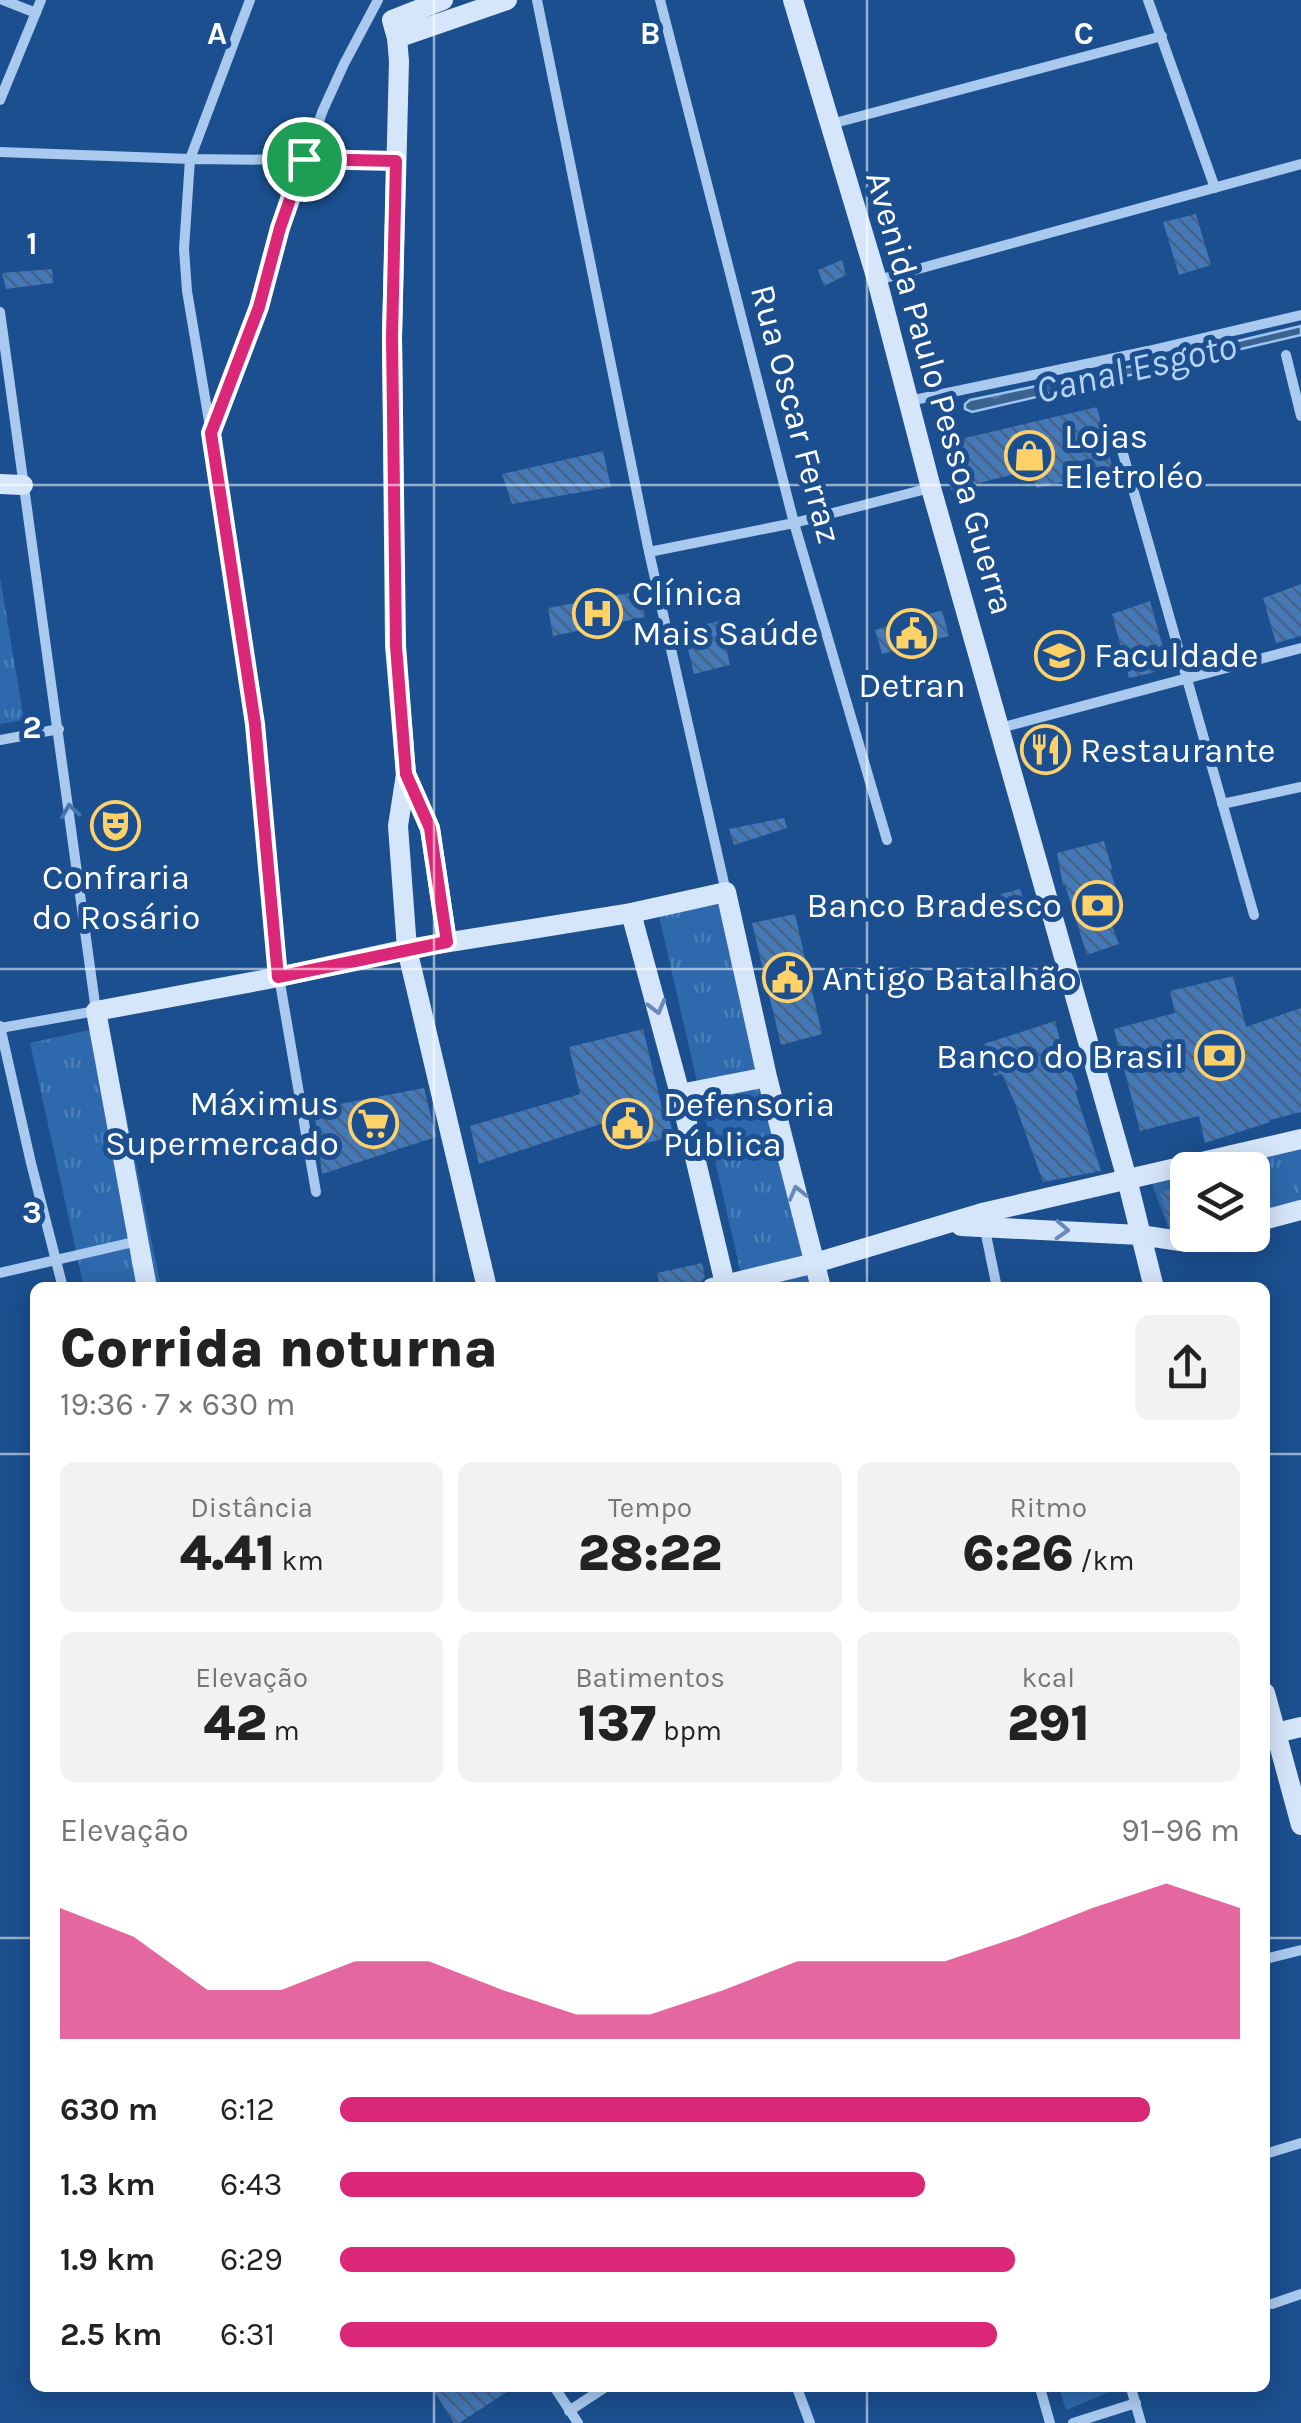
<!DOCTYPE html>
<html lang="pt">
<meta charset="utf-8">
<style>
body{margin:0;font-family:Karla,sans-serif;background:#f2f2f2;color:#222;height:100vh;display:flex;flex-direction:column;font-size:38px;white-space:nowrap}
*{box-sizing:border-box;margin:0}
p{font-size:32px;color:#767676}
.icon{flex:none;width:55px;height:55px;fill:none;stroke:currentColor;stroke-width:2;stroke-linecap:round;stroke-linejoin:round}
.map{position:relative;flex:1;overflow:hidden}
.sheet{position:absolute;left:30px;top:1282px;width:1240px;height:1110px;display:flex;flex-direction:column;background:#fff;border-radius:15px;box-shadow:0 5px 25px #0003}
.sheet>*{flex:none}
.buttons{position:absolute;left:1170px;top:1152px;display:grid;gap:20px}
.buttons a{display:grid;place-items:center;width:100px;height:100px;border-radius:15px;background:#fff;box-shadow:0 5px 25px #0003;font-size:50px}
.pin{position:absolute;display:grid;place-items:center;width:85px;height:85px;color:#fff;margin:-42px;border:5px solid #fff;border-radius:50%;box-shadow:0 2px 10px #0007}
.round{display:grid;place-items:center;flex:none;width:105px;height:105px;border-radius:15px;background:#f2f2f2}
.headline{display:flex;align-items:center;justify-content:space-between;height:170px;padding:0 30px}
h1{font-size:55px;font-weight:800;line-height:75px}
.figures{display:grid;grid-template-columns:repeat(3,1fr);gap:15px;height:170px;padding:10px 30px}
.figures div{display:grid;align-content:center;border-radius:15px;background:#f2f2f2;text-align:center}
.figures b{font-size:50px;font-weight:800}
.figures small{font-size:28px;font-weight:400}
.figures p{font-size:28px}
.chart{height:280px;padding:20px 30px}
.chart p{display:flex;justify-content:space-between}
.chart svg{width:100%;height:180px;margin-top:10px;fill:#db2777;opacity:.7}
ul{padding:0 30px;list-style:none;font-size:32px}
li{display:grid;grid-template-columns:160px 120px 1fr;align-items:center;height:75px}
li i{height:25px;border-radius:12px;background:#db2777}
.map>svg:first-child{display:block}
</style>
<div class="map">
<svg width="1301" height="2423" viewBox="0 0 1301 2423">
<defs>
<pattern id="park-tufts" width="24" height="20" patternUnits="userSpaceOnUse" patternTransform="scale(2.5)"><rect width="24" height="20" fill="#2e69ad"/><path d="M3 7l-1-3M5 7V3M7 7l1-3M15 17l-1-3M17 17v-4M19 17l1-3" fill="none" stroke="#4d80b9"/></pattern>
<pattern id="water-ripples" width="26" height="14" patternUnits="userSpaceOnUse" patternTransform="scale(2.5)"><rect width="26" height="14" fill="#3c6290"/><path d="M2 4q2-2 4 0t4 0M15 11q2-2 4 0t4 0" fill="none" stroke="#597aa1"/></pattern>
<pattern id="building-back-hatch" width="6" height="6" patternUnits="userSpaceOnUse" patternTransform="scale(2.5)"><rect width="6" height="6" fill="#4478b7"/><path d="M-1 5l2 2M0 0l6 6M5-1l2 2" fill="none" stroke="#486282"/></pattern>
</defs>
<rect width="100%" height="100%" fill="#1b4f8f"/>
<!-- park -->
<path fill="url(#park-tufts)" d="M0,577L24,720L0,724Z
M726,903L822,1287H744L659,916Z
M108,1026L161,1287H84L30,1043Z
M1301,1134V1208L1253,1220L1252,1170H1188V1235L1173,1241L1148,1173Z"/>
<!-- garden -->
<path fill="#2e69ad" d="M0,641L13,709L0,711Z
M1059,2388H1117V2389L1066,2410Z"/>
<!-- water -->
<path fill="url(#water-ripples)" stroke="#9cc4f0" stroke-width="2.5" d="M1301,326V335L972,412L965,409V404L970,400L1137,365Z"/>
<!-- building -->
<path fill="url(#building-back-hatch)" d="M1196,214L1211,265L1179,275L1163,222Z
M842,260L846,275L824,286L818,270Z
M52,269L53,283L6,289L2,273Z
M1097,407L1113,470L1037,488L1031,470L951,490L948,442Z
M603,451L611,487L512,504L502,474Z
M1301,584V636L1276,643L1263,598Z
M640,591L645,617L553,636L548,608Z
M1150,601L1169,669L1129,678L1112,614Z
M942,610L949,636L882,654L875,630Z
M720,621L730,665L694,674L683,629Z
M1058,733L1065,760L1032,768L1027,740Z
M784,818L787,828L734,845L729,829Z
M1104,841L1112,869L1110,870L1123,909L1107,913L1119,944L1087,955L1065,885L1063,886L1057,853Z
M1020,889L1025,905L982,918L975,901Z
M795,914L822,1034L781,1045L752,923Z
M1233,976L1246,1027L1301,1008V1112L1270,1120V1122L1205,1143L1199,1116L1140,1131L1114,1029L1175,1013L1170,991Z
M1055,1021L1066,1063L1068,1062L1078,1090L1075,1091L1101,1171L1043,1182L1014,1101L1002,1074L994,1076L984,1044Z
M643,1029L665,1120L669,1119L674,1136L620,1150L616,1119L479,1164L470,1126L580,1094L569,1047Z
M424,1088L436,1137L322,1174L314,1109Z
M1188,1185V1225H1169L1160,1192Z
M702,1263L705,1277L700,1282L676,1288H660L657,1273Z
M432,2388H513L459,2423H454Z"/>
<g fill="none" stroke-linecap="round" stroke-linejoin="round">
<!-- street -->
<path stroke="#a9c9ee" stroke-width="10" d="M3,0L36,13
M250,0L190,159L184,249L187,291L211,433L255,724L279,977L316,1192
M537,0L649,552L726,892
M660,0L794,523L887,840
M1148,0L1215,188
M0,100L41,0
M831,124L1162,36
M0,152L190,159L396,161
M878,280L1301,164
M0,312L96,1011L0,1028
M1286,355L1301,416
M909,401L1148,351L1301,315
M212,432L259,307L280,228L323,110L344,64L378,0
M1118,436L1254,915
M649,552L794,523L930,488
M1000,728L1301,648
M0,740L59,729
M1222,804L1301,787
M0,1026L31,1163L63,1288
M984,1225L997,1288
M0,1273L138,1241
M1265,1959L1301,1950
M1265,2154L1301,2143
M1272,2304L1301,2294
M555,2388L578,2423
M797,2388L810,2423
M1040,2388L1050,2423
M1131,2388L1141,2423
M569,2411L604,2388
M1073,2423L1136,2403"/>
<!-- secondary -->
<path stroke="#d6e6fa" stroke-width="20" d="M443,0L392,20L397,38L399,61L392,337L395,646L406,774L398,826L407,949L487,1288
M793,0L877,280L931,488L1127,1179L1154,1288
M397,38L507,0
M0,484L23,485
M406,774L430,829L447,942
M631,913L680,1094L726,1288
M680,1094L767,1077
M1252,1223L1301,1210
M961,1226L1140,1235L1180,1241L1208,1235
M147,1288L96,1011L279,977L407,949L631,913L726,892L767,1077L821,1288
M712,1288L815,1263L982,1213L1301,1139
M1265,1693L1301,1825
M1276,1733L1301,1727"/>
</g>
<!-- one-way arrows -->
<defs><path id="oneway-chevron" d="M-2-3.5L2.5 0L-2 3.5" fill="none" stroke-width="1.6" stroke-linecap="round" stroke-linejoin="round" transform="scale(2.5)"/></defs>
<use stroke="#4674ac" href="#oneway-chevron" transform="translate(70 811) rotate(-98)"/>
<g stroke="#668bba">
<use href="#oneway-chevron" transform="translate(657 1007) rotate(75)"/>
<use href="#oneway-chevron" transform="translate(797 1193) rotate(-104)"/>
<use href="#oneway-chevron" transform="translate(1062 1230) rotate(3)"/>
</g>
<g fill="none" stroke-linecap="round" stroke-linejoin="round">
<defs>
<path id="route" d="M304,159L396,161L392,337L396,646L406,774L430,828L447,942L278,977L255,724L211,433L259,307L280,228Z"/>
</defs>
<!-- route casing -->
<use href="#route" stroke="#fff" stroke-width="20"/>
<!-- route -->
<use href="#route" stroke="#db2777" stroke-width="12"/>
</g>
<!-- grid -->
<path fill="none" stroke="#fff" stroke-width="2.5" stroke-opacity="0.55" d="M434,0V1288M867,0V1288M0,485H1301M0,969H1301M0,1454H35M1265,1454H1301M0,1938H35M1265,1938H1301M434,2388V2423M867,2388V2423"/>
<!-- icons -->
<defs>
<symbol id="shop-ring" viewBox="-11 -11 22 22"><circle r="9.5" fill="#1b4f8f" stroke="#ffd166" stroke-width="1.5"/><path d="M-5-2.5h2.3a2.7 3.5 0 0 1 5.4 0H5L5.5 6h-11ZM-1.5-2.5h3a1.5 2.3 0 0 0-3 0Z" fill="#ffd166"/></symbol>
<symbol id="hospital-ring" viewBox="-11 -11 22 22"><circle r="9.5" fill="#1b4f8f" stroke="#ffd166" stroke-width="1.5"/><path d="M-5-5h3v3.5h4V-5h3V5h-3V1.5h-4V5h-3Z" fill="#ffd166"/></symbol>
<symbol id="civic-ring" viewBox="-11 -11 22 22"><circle r="9.5" fill="#1b4f8f" stroke="#ffd166" stroke-width="1.5"/><path d="M-.6-6.5H3V-4.5H.6V-3L4-1V1h2V6H-6V1h2V-1L-.6-3ZM-1.2 2.5V6h2.4V2.5Z" fill="#ffd166"/></symbol>
<symbol id="university-ring" viewBox="-11 -11 22 22"><circle r="9.5" fill="#1b4f8f" stroke="#ffd166" stroke-width="1.5"/><path d="M0-5L7-2L0 1L-7-2ZM-4 1L0 2.5L4 1V4Q0 6-4 4Z" fill="#ffd166"/></symbol>
<symbol id="restaurant-ring" viewBox="-11 -11 22 22"><circle r="9.5" fill="#1b4f8f" stroke="#ffd166" stroke-width="1.5"/><path d="M-5-6h1v4h1v-4h1v4h1v-4h1v5L-1.5 .5V6h-2V.5L-5-1ZM5-6V6H3V1.5H1.5Q1.5-4 5-6Z" fill="#ffd166"/></symbol>
<symbol id="theatre-ring" viewBox="-11 -11 22 22"><circle r="9.5" fill="#1b4f8f" stroke="#ffd166" stroke-width="1.5"/><path d="M-5-5.5Q0-4 5-5.5V0Q5 5 0 6Q-5 5-5 0ZM-3.3-2.5H-1v1.5H-3.3ZM1-2.5H3.3v1.5H1ZM-2.8 1Q0 5.5 2.8 1Z" fill="#ffd166"/></symbol>
<symbol id="bank-ring" viewBox="-11 -11 22 22"><circle r="9.5" fill="#1b4f8f" stroke="#ffd166" stroke-width="1.5"/><path d="M-6-4H6V4H-6ZM0-2.3a2.3 2.3 0 1 0 0 4.6a2.3 2.3 0 1 0 0-4.6Z" fill="#ffd166"/></symbol>
<symbol id="supermarket-ring" viewBox="-11 -11 22 22"><circle r="9.5" fill="#1b4f8f" stroke="#ffd166" stroke-width="1.5"/><path d="M-6-5.5h2.5l.6 2H6L4.5 2H-2.5L-4.4-4H-6ZM-1.5 3.2a1.3 1.3 0 1 0 .1 0ZM3 3.2a1.3 1.3 0 1 0 .1 0Z" fill="#ffd166"/></symbol>
</defs>
<g fill-rule="evenodd">
<use href="#shop-ring" x="1002" y="428" width="55" height="55"/>
<use href="#hospital-ring" x="570" y="586" width="55" height="55"/>
<use href="#civic-ring" x="884" y="606" width="55" height="55"/>
<use href="#university-ring" x="1032" y="628" width="55" height="55"/>
<use href="#restaurant-ring" x="1018" y="722" width="55" height="55"/>
<use href="#theatre-ring" x="88" y="798" width="55" height="55"/>
<use href="#bank-ring" x="1070" y="878" width="55" height="55"/>
<use href="#civic-ring" x="760" y="950" width="55" height="55"/>
<use href="#bank-ring" x="1192" y="1028" width="55" height="55"/>
<use href="#supermarket-ring" x="346" y="1096" width="55" height="55"/>
<use href="#civic-ring" x="600" y="1096" width="55" height="55"/>
</g>
<g text-anchor="middle" dominant-baseline="central" stroke-width="10" stroke-linejoin="round" paint-order="stroke">
<!-- street labels -->
<g font-size="35" fill="#fff" stroke="#1b4f8f">
<text transform="translate(940 393) rotate(74)">Avenida Paulo Pessoa Guerra</text>
<text transform="translate(796 414) rotate(75)">Rua Oscar Ferraz</text>
</g>
<!-- poi labels -->
<g font-size="35" fill="#fff" stroke="#1b4f8f" text-anchor="start">
<text x="1064" y="436">Lojas<tspan x="1064" dy="40">Eletroléo</tspan></text>
<text x="632" y="593">Clínica<tspan x="632" dy="40">Mais Saúde</tspan></text>
<text x="1094" y="655">Faculdade</text>
<text x="912" y="685" text-anchor="middle">Detran</text>
<text x="1080" y="750">Restaurante</text>
<text x="116" y="877" text-anchor="middle">Confraria<tspan x="116" dy="40">do Rosário</tspan></text>
<text x="1062" y="905" text-anchor="end">Banco Bradesco</text>
<text x="822" y="978">Antigo Batalhão</text>
<text x="1184" y="1056" text-anchor="end">Banco do Brasil</text>
<text x="339" y="1103" text-anchor="end">Máximus<tspan x="339" dy="40">Supermercado</tspan></text>
<text x="663" y="1104">Defensoria<tspan x="663" dy="40">Pública</tspan></text>
</g>
<!-- water labels -->
<g font-size="38" font-style="italic" fill="#b5d3f5" stroke="#1b4f8f">
<text transform="translate(1136 368) rotate(-13)">Canal Esgoto</text>
</g>
</g>
<g font-size="32" text-anchor="middle" font-weight="bold" fill="#fff" stroke="#1b4f8f" stroke-width="10" stroke-linejoin="round" paint-order="stroke">
<text x="217" y="44">A</text>
<text x="650" y="44">B</text>
<text x="1084" y="44">C</text>
<text x="32" y="254">1</text>
<text x="32" y="738">2</text>
<text x="32" y="1223">3</text>
</g>
</svg>
<div class="buttons">
<a><svg class="icon" aria-label="layers" viewBox="0 0 24 24"><path d="M12 4l9 5-9 5-9-5zM3 14l9 5 9-5"/></svg></a>
</div>
<div class="pin" style="left:304px;top:159px;background:#1e9e55"><svg class="icon" aria-label="arrive" viewBox="0 0 24 24"><path d="M6 21V4h12l-3 4 3 4H6"/></svg></div>
<section class="sheet">
<div class="headline"><div><h1>Corrida noturna</h1><p>19:36 · 7 × 630 m</p></div><a class="round"><svg class="icon" aria-label="share" viewBox="0 0 24 24"><path d="M12 15V3M7 8l5-5 5 5M5 13v7h14v-7"/></svg></a></div>
<div class="figures">
<div><p>Distância</p><b>4.41<small> km</small></b></div>
<div><p>Tempo</p><b>28:22</b></div>
<div><p>Ritmo</p><b>6:26<small> /km</small></b></div>
</div>
<div class="figures">
<div><p>Elevação</p><b>42<small> m</small></b></div>
<div><p>Batimentos</p><b>137<small> bpm</small></b></div>
<div><p>kcal</p><b>291</b></div>
</div>
<div class="chart"><p><span>Elevação</span>91–96 m</p>
<svg viewBox="0 0 160 44" preserveAspectRatio="none"><path d="M0 44V12L10 19L20 32L30 32L40 25L50 25L60 32L70 38L80 38L90 32L100 25L110 25L120 25L130 19L140 12L150 6L160 12V44z"/></svg>
</div>
<ul>
<li><b>630 m</b>6:12<i style="width:90%"></i></li>
<li><b>1.3 km</b>6:43<i style="width:65%"></i></li>
<li><b>1.9 km</b>6:29<i style="width:75%"></i></li>
<li><b>2.5 km</b>6:31<i style="width:73%"></i></li>
</ul>
</section>
</div>
